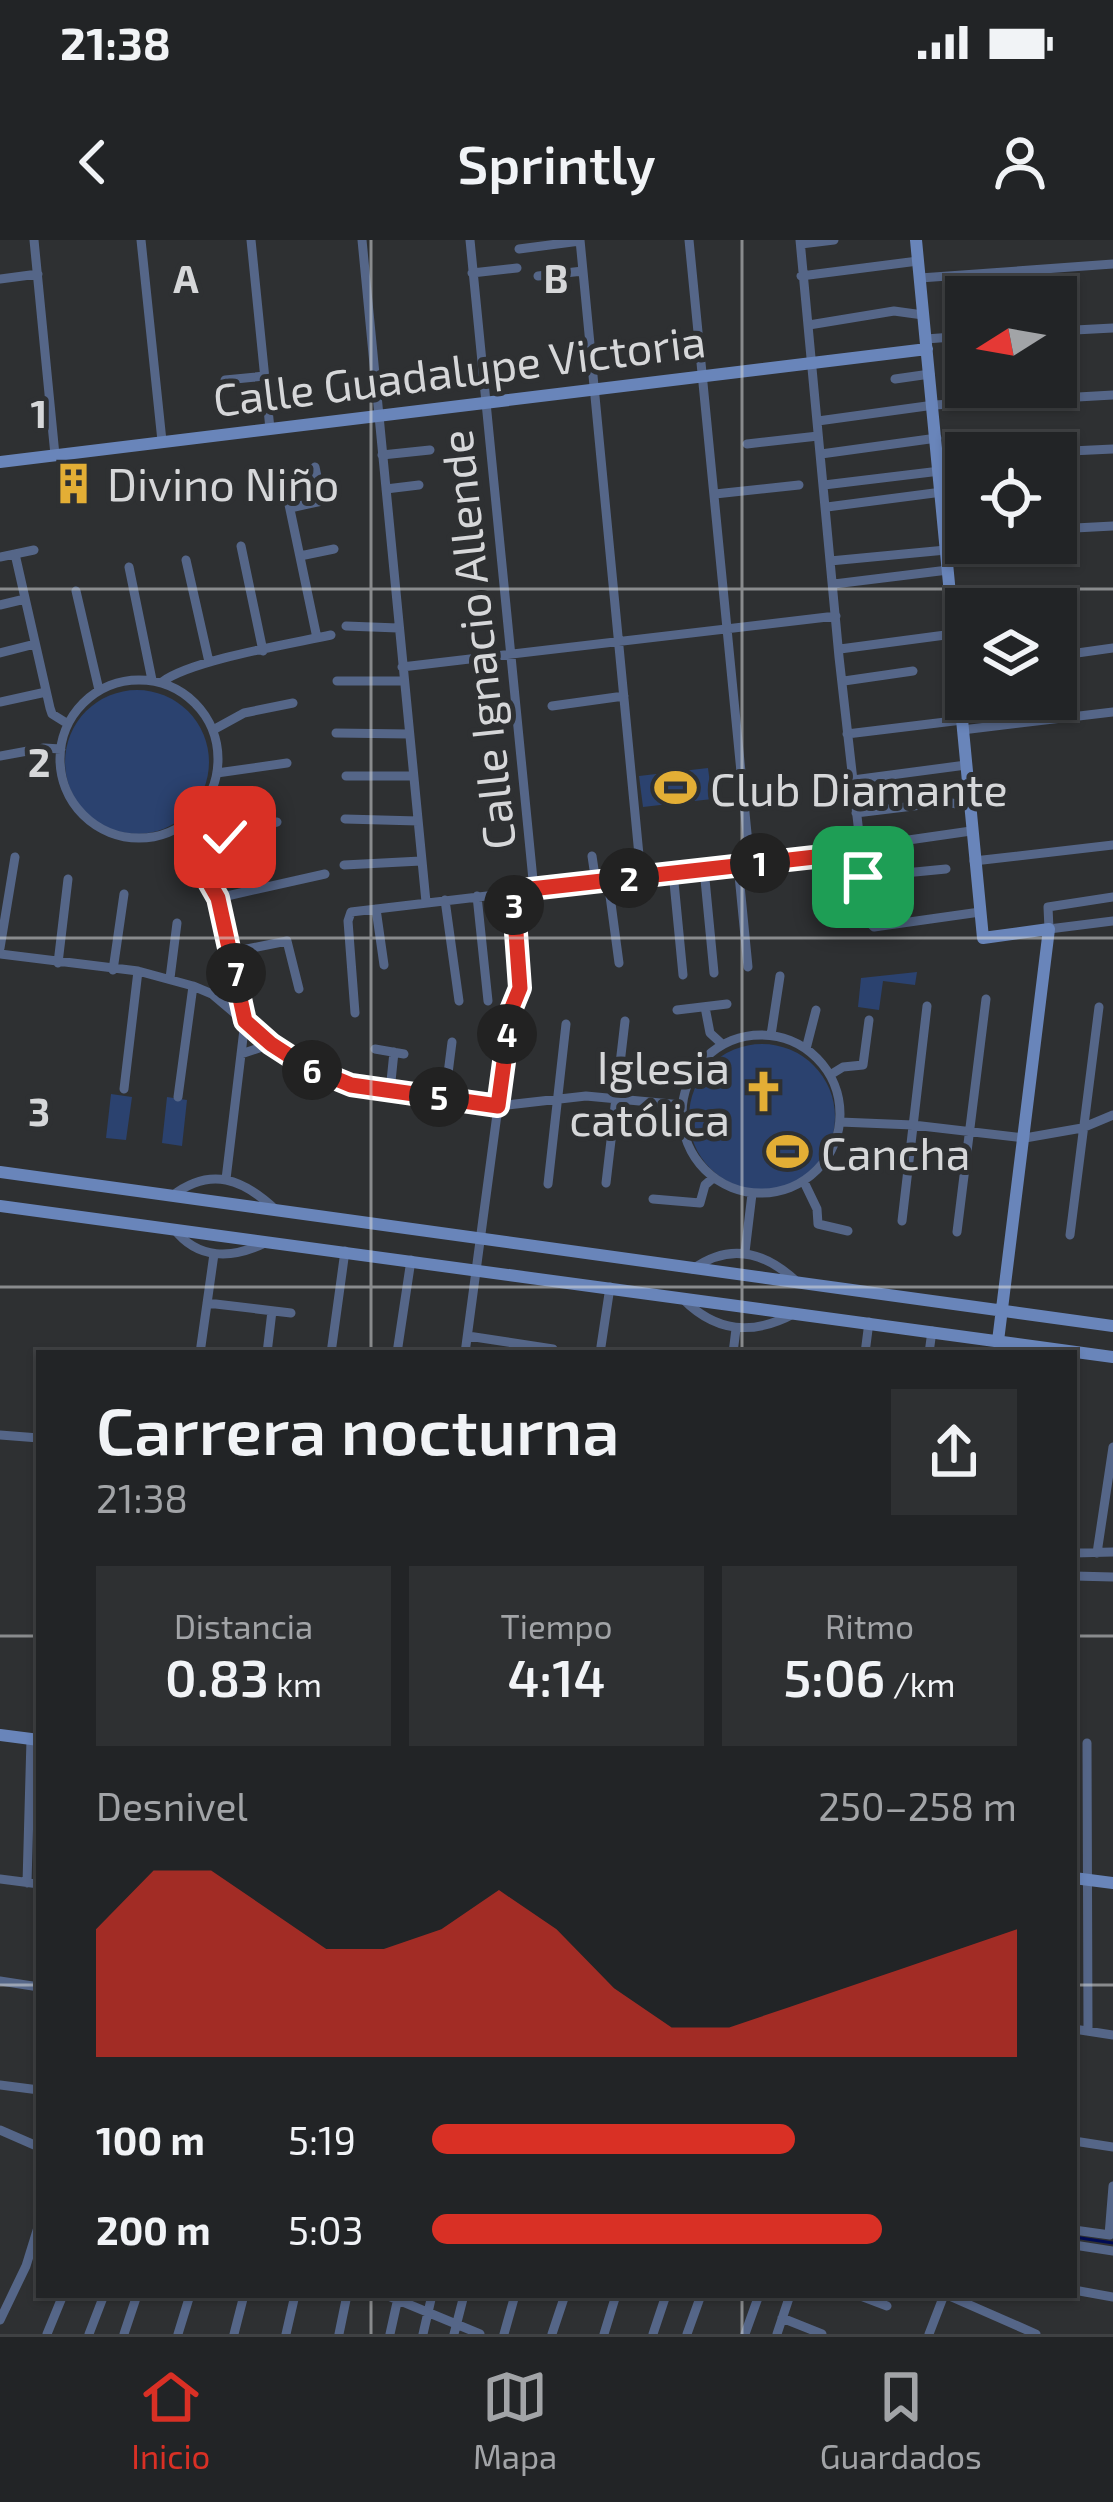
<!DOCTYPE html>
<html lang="es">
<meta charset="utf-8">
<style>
body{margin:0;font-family:"Exo 2",sans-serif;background:#2e3032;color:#f1f3f6;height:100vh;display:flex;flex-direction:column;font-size:45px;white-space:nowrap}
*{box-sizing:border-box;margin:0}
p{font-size:39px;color:#a2a4a7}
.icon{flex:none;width:66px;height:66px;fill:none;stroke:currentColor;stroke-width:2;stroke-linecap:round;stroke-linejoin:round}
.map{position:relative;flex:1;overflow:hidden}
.side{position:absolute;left:36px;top:1110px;width:1041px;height:948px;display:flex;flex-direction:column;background:#222426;border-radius:0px;box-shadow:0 3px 9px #0004,0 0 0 3px #3f4143}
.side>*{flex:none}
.needle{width:78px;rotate:259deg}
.fabs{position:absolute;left:945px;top:36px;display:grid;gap:24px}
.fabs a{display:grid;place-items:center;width:132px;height:132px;border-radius:0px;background:#222426;box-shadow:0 3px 9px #0004,0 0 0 3px #3f4143;font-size:60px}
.pin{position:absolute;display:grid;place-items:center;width:102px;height:102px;color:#fff;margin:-51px;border-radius:24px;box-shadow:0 6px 18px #0006}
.km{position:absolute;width:60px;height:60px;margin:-30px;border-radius:50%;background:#222;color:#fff;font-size:33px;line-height:60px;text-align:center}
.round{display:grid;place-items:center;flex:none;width:126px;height:126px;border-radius:0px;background:#2e3032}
.overview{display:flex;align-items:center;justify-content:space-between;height:204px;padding:0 60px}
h1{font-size:66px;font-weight:600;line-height:90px}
.figures{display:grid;grid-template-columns:repeat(3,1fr);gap:18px;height:204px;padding:12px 60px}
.figures div{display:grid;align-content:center;border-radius:0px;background:#2e3032;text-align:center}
.figures b{font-size:51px;font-weight:600}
.figures small{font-size:33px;font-weight:400}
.figures p{font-size:33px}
.chart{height:336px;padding:24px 60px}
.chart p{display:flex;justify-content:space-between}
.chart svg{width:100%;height:216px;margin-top:12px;fill:#d93025;opacity:.7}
ul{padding:0 60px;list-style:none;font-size:39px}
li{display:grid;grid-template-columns:192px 144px 1fr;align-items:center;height:90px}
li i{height:30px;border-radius:15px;background:#d93025}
.status{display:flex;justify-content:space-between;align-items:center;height:84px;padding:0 60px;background:#222426;direction:ltr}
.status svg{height:33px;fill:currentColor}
header{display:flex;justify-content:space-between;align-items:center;height:156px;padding:0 60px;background:#222426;font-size:54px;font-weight:600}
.dock{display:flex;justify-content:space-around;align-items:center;height:168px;border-top:3px solid #3f4143;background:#222426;font-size:33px;color:#a2a4a7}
.dock a{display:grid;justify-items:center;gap:6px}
.dock .current{color:#d93025}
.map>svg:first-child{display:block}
</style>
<div class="status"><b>21:38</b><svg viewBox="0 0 49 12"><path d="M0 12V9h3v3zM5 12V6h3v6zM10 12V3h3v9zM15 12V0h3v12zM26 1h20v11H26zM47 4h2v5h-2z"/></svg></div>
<header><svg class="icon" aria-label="back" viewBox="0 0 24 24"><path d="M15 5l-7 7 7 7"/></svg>Sprintly<svg class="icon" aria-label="person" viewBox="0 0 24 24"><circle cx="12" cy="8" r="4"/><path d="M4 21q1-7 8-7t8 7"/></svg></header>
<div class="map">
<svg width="1113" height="2094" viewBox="0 0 1113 2094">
<rect width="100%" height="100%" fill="#2e3032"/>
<!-- green -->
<path fill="#2b426f" d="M65 522a72 72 0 1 1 144 0a72 72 0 1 1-144 0Z
M708,528L712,559L643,567L639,536Z
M917,732L915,745L883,741L879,770L858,767L861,738Z
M689 877a73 73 0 1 1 146 0a73 73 0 1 1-146 0Z
M111,854L132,857L126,900L106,898Z
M167,857L187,860L182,906L162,903Z"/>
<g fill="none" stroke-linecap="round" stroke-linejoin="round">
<!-- stream -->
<path stroke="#000b54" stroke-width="3" d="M1074,1997L1113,2003"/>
<!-- street -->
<path stroke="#568" stroke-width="9" d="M34,0L55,215
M141,0L162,201
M251,0L270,189
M362,0L426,662
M470,0L534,650
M580,0L641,636
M689,0L750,624
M800,0L839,417L869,682L874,687L980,672
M801,4L834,0
M519,9L580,1
M472,33L517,28
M538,36L583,31
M801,36L918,21
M920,38L1113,24
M0,39L38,34
M809,85L894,71L923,75
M1056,91L1113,88
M926,99L966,96
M895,139L930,134
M225,140L265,136
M818,181L934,165L1113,155
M747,204L818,196
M1029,213L1113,209
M821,214L937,198
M382,215L430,210
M939,217L966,216
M283,236L317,398
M824,245L940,231
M386,249L419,245
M715,254L799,245
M827,267L942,252
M290,268L322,261L315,227
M1056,289L1113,286
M945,296L966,295
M241,306L263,411
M15,314L50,468L52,474L68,484
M300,316L334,309
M0,317L34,310
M186,320L209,422
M830,321L946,310
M129,327L152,440
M834,344L948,330
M76,351L99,450
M0,365L25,359
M346,386L398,388
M840,409L953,394
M0,413L35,404
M1056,416L1113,408
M402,427L836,376
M60 519a79 79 0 1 1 158 0a79 79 0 1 1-158 0Z
M337,441H404
M844,441L913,431
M162,442C191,420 290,404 331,395
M0,462L46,452
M552,466L624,456
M213,490L244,473L293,463
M962,490L1113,472
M336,493L409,494
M847,494L962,480
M0,516L44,508L61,509
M217,533L287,523
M346,536H413
M853,540L966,525
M856,573L946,562L968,566
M345,579L418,581
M179,588L218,658L245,781L226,939
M193,614L218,607L229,593L277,582
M592,616L596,643
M974,621L1113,605
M344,625L421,621
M738,625L748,727
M704,629L714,733
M673,632L683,735
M863,637L946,629
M608,641L619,723
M477,656L488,761
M1113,657L1048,667L1049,689L1113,681
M218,658L325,634
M445,660L459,761
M376,669L384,725
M0,708L15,617
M232,712L287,701L299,749
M0,714L138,731L193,746L212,754L271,804L306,827L351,845L498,866L586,856L682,865
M58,723L68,639
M113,730L124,654
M170,738L177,683
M705,767L710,793L722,804
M677,770L727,764
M355,773L348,681L351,672L850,613L860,607L971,591
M682 874a79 79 0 1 1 158 0a79 79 0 1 1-158 0Z
M771,795L780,736
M375,809L404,814
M806,809L816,770
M241,814L271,804
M830,835L843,827L863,825L869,780
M124,849L138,731
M390,851L394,812
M178,857L193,746
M445,857L452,802
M840,882L913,885L1025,898L1082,888L1113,875
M804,942L817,969L818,984L848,991
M606,943L625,781
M548,944L566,784
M172,956C211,926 243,939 276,970
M653,959L700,963L705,945L713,938
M902,981L927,766
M174,989C198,1020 232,1019 265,1003
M957,992L986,759
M1070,995L1099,767
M745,1012L752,954
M693,1029C729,1003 763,1011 795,1040
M682,1058C716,1093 753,1096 795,1073
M207,1063L291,1073
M468,1096L553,1109
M200,1113L214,1014
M267,1113L272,1071
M331,1113L345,1011
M397,1113L411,1020
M465,1113L511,770L520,748L513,651
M600,1113L610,1047
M733,1113L736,1089
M865,1113L869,1082
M929,1113L932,1091
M0,1195L39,1198
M1074,1313L1113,1312
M1097,1313L1113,1207
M1074,1336L1113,1337
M1087,1503L1088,1791
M0,1639L39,1644
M27,1643L31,1499
M0,1741L39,1747
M1074,1789L1113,1795
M0,1845L39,1850
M0,1890L39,1907
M1074,1901L1113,1907
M1074,1990L1110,1995
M1109,1995L1113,1946
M1074,2005L1113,2011
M1074,2050L1113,2057
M386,2055L480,2094
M858,2055L887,2066
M947,2055L1036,2094
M782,2078L822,2094
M0,2080L26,2026L39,1984
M47,2094L63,2055
M89,2094L104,2055
M124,2094L137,2055
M178,2094L190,2055
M234,2094L244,2055
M286,2094L295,2055
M339,2094L347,2055
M390,2094L398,2058
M423,2094L432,2055
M454,2094L464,2055
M504,2094L515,2055
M552,2094L565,2055
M604,2094L616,2055
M653,2094L666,2055
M687,2094L701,2055
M745,2094L759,2055
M777,2094L790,2055
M929,2094L944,2055"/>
<!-- secondary -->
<path stroke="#6985ba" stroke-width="12" d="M916,0L983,698L1049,689L998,1101
M0,222L927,109
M0,932L1113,1086
M0,966L1113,1117
M0,1495L39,1500
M1074,1638L1113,1643"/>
</g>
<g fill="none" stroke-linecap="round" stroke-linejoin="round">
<defs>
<path id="route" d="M225,597L218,607L193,614L218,658L245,781L271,804L305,826L351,845L498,866L511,770L520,748L513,651L850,613L860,608L863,637"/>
</defs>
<!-- route casing -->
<use href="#route" stroke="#fff" stroke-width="24"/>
<!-- route -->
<use href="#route" stroke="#d93025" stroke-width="15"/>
</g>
<!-- grid -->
<path fill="none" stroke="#d6d7d9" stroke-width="3" stroke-opacity="0.55" d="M371,0V1113M742,0V1113M0,349H1113M0,698H1113M0,1047H1113M0,1396H39M1074,1396H1113M0,1745H39M1074,1745H1113M371,2055V2094M742,2055V2094"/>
<!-- icons -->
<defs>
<symbol id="building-bare" viewBox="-9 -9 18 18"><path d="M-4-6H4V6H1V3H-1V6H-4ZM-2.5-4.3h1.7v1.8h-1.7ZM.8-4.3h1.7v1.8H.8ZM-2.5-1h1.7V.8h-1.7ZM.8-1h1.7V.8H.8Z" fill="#e3ae35" stroke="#2e3032" stroke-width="2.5" paint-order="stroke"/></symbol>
<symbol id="stadium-bare" viewBox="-9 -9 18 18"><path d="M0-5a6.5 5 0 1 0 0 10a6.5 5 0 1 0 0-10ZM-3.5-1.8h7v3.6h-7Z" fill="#e3ae35" stroke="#2e3032" stroke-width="2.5" paint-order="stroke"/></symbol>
<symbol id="church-bare" viewBox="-9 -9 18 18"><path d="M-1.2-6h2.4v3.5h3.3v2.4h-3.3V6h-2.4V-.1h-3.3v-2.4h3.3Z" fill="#e3ae35" stroke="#2e3032" stroke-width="2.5" paint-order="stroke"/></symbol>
</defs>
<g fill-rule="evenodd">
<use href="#building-bare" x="44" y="214" width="59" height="59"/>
<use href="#stadium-bare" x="646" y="518" width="59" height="59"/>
<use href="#church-bare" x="734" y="822" width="59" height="59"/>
<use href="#stadium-bare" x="758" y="882" width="59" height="59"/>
</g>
<g text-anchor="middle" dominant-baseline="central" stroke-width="10" stroke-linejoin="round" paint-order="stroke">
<!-- street labels -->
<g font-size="45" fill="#d6d7d9" stroke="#2e3032">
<text transform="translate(459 129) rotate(-7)">Calle Guadalupe Victoria</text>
<text transform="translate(476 400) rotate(-96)">Calle Ignacio Allende</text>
</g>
<!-- poi labels -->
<g font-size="45" fill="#d6d7d9" stroke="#2e3032" text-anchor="start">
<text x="107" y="243">Divino Niño</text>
<text x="710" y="548">Club Diamante</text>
<text x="730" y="826" text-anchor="end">Iglesia<tspan x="730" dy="52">católica</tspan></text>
<text x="821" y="912">Cancha</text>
</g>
</g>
<g font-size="39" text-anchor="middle" font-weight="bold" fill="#d6d7d9" stroke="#2e3032" stroke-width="10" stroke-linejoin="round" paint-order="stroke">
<text x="186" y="53">A</text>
<text x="556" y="53">B</text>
<text x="39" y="188">1</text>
<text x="39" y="537">2</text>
<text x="39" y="886">3</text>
</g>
</svg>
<div class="fabs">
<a><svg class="needle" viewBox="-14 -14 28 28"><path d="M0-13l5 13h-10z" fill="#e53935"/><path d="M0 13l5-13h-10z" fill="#a2a4a7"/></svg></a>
<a><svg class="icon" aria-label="locate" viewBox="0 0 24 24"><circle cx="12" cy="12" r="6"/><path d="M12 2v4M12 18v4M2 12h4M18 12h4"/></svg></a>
<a><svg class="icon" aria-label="layers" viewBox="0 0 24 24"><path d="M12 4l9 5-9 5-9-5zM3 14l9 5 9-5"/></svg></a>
</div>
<div class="pin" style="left:863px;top:637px;background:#1e9e55"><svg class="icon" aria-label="arrive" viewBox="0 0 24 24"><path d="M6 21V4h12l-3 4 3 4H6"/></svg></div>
<div class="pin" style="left:225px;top:597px;background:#d93025"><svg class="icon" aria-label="check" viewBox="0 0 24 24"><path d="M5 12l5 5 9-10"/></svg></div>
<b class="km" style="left:760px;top:623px">1</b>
<b class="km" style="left:629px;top:638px">2</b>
<b class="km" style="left:514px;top:665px">3</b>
<b class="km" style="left:507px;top:794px">4</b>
<b class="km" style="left:439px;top:857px">5</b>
<b class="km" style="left:312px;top:830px">6</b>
<b class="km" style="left:236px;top:733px">7</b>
<section class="side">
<div class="overview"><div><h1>Carrera nocturna</h1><p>21:38</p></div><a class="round"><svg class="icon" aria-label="share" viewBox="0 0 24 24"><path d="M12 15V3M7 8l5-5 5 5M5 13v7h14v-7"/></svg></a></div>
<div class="figures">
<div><p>Distancia</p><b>0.83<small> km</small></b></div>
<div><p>Tiempo</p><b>4:14</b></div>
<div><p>Ritmo</p><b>5:06<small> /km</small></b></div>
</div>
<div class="chart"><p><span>Desnivel</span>250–258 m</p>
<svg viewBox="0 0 160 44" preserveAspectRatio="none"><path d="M0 44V18L10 6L20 6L30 14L40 22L50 22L60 18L70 10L80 18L90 30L100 38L110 38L120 34L130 30L140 26L150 22L160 18V44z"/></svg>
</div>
<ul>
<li><b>100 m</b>5:19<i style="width:62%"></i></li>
<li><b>200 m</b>5:03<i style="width:77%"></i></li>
</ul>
</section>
</div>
<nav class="dock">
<a class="current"><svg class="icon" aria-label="home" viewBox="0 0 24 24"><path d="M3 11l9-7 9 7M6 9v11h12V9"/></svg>Inicio</a>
<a><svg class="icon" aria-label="map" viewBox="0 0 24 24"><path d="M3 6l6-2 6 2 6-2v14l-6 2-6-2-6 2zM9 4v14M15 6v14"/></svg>Mapa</a>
<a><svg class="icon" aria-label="saved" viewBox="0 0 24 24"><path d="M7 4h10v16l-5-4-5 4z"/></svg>Guardados</a>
</nav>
